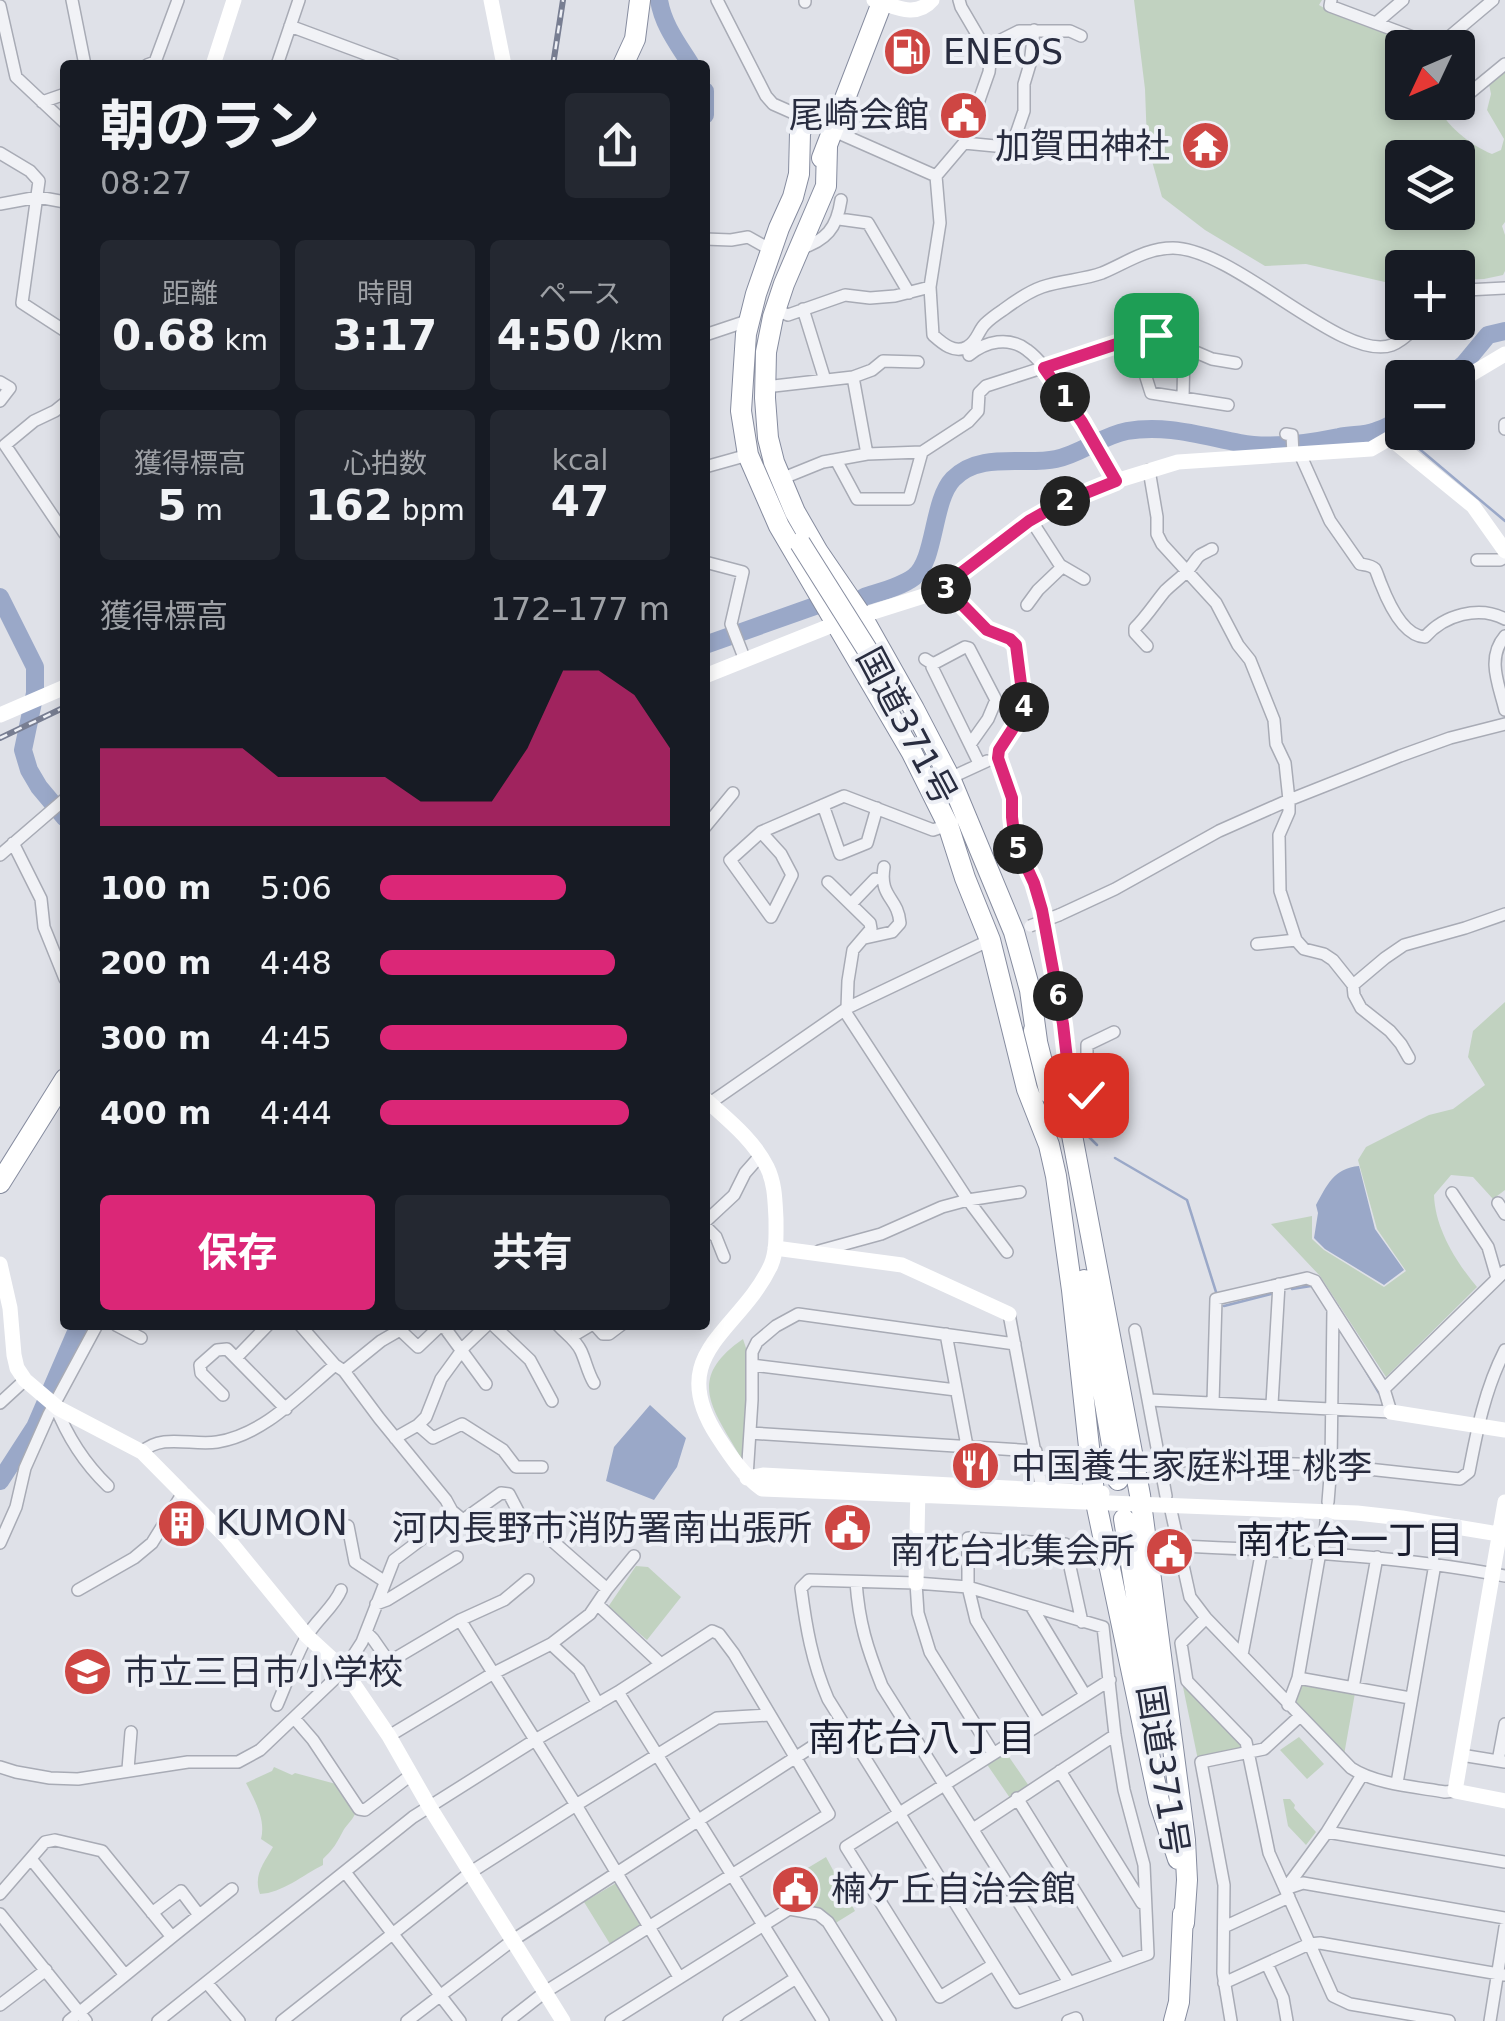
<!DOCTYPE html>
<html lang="ja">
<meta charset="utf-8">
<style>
body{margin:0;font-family:"DejaVu Sans","Noto Sans JP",sans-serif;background:#242831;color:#f1f3f6;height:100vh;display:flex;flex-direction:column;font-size:38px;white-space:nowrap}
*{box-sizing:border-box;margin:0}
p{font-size:32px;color:#9ea1a6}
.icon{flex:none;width:55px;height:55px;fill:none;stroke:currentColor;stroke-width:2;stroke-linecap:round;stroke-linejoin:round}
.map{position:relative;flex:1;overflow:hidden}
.drawer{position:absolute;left:60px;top:60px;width:650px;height:1270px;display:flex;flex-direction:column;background:#171b24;border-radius:10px;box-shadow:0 5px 15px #0003}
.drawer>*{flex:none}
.needle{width:65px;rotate:226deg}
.fabs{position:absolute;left:1385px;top:30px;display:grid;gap:20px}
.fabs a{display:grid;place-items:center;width:90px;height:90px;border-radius:10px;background:#171b24;box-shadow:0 5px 15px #0003;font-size:50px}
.pin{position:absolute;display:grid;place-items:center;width:85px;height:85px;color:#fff;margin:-42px;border-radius:20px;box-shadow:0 5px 15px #0006}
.km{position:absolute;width:50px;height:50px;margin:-25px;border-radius:50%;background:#222;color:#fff;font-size:28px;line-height:50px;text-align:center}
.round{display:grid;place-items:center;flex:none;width:105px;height:105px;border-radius:10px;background:#242831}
.summary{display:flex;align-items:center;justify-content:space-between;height:170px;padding:0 40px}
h1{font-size:55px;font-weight:700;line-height:75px}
.figures{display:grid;grid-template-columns:repeat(3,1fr);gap:15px;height:170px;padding:10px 40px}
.figures div{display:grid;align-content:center;border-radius:10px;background:#242831;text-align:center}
.figures b{font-size:42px;font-weight:700}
.figures small{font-size:28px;font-weight:400}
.figures p{font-size:28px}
.chart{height:280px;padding:20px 40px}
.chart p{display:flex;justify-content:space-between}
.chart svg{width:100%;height:180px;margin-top:10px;fill:#db2777;opacity:.7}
.button{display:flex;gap:20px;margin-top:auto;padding:20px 40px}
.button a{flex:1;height:115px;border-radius:10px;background:#db2777;color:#fff;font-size:40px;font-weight:700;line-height:115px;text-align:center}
.button a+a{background:#242831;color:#f1f3f6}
ul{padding:0 40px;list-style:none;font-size:32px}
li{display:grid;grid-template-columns:160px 120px 1fr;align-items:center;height:75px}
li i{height:25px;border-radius:12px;background:#db2777}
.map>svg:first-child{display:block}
</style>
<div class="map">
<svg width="1505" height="2021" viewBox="0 0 1505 2021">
<rect width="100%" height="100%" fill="#dfe1e8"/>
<!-- green -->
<path fill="#c1d2c0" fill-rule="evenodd" d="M1134,0H1322L1319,5L1336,15L1410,41L1416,47L1402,48V102L1436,103C1444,124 1470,145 1492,154L1501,150L1504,139L1487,110L1491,94L1489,84L1505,71V222L1502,226L1505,235V271L1503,275L1484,279L1458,280V268H1402V285H1398L1306,264L1265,266L1205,230L1162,197L1147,143L1145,89ZM1402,158H1458V212H1402Z
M1505,1002V1190L1493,1199L1473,1177L1451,1175L1434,1195C1435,1228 1456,1262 1477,1287L1386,1377L1320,1276L1271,1224L1312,1216V1239L1324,1250L1384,1287L1406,1271L1377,1229L1358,1160L1366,1147L1429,1115L1453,1109L1485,1085L1468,1057L1473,1031Z
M743,1339L747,1351L744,1458H741C713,1409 685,1379 743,1339Z
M636,1566L648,1567L681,1597L647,1640L608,1607Z
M1182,1682L1241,1744V1750L1198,1760Z
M1302,1685L1355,1693L1344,1755L1296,1703L1299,1688Z
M1299,1737L1324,1764L1307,1779L1280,1750Z
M1005,1751L1029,1786L1010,1798L986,1763Z
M274,1767L292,1775L295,1773L336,1784L355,1814C352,1821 345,1826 342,1833C335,1846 334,1848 323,1859V1865C303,1875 282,1893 260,1894C253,1875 264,1863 273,1847L261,1839C266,1820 255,1801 246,1783L272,1771Z
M1283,1799H1290L1295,1805L1294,1808L1316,1832L1306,1845L1288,1826Z
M826,1857L855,1911L834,1924L806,1909L813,1891L801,1872Z
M616,1883L641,1925L610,1944L584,1902Z"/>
<!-- water -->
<path fill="#9aa8c8" d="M1359,1166L1375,1229L1404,1270L1384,1285L1325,1249L1314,1238L1318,1213L1316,1205C1327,1185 1334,1168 1359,1166Z
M650,1405L686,1438L677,1467L654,1500L606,1481L614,1447Z"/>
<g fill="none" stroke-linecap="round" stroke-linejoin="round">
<!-- stream -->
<path stroke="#9aa8c8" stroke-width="2.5" d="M1410,441L1505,521
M922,567L941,578
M971,606L992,626L1015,634L1023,646L1030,702L1028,716L1010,747L1006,757L1019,795L1022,838L1048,901L1050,911
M1052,924L1072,1031L1080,1090
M1083,1118L1089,1137L1097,1145
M1115,1158L1187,1200L1216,1292
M1292,1289L1311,1286
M1224,1306L1271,1294
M1360,1361L1379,1393"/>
<!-- river -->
<path stroke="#9aa8c8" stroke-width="18" d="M659,0C663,25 678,44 691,65
M705,91V115
M1447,378L1464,364L1488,335L1505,331
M0,597L35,667V693L23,750L29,770L39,787L65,818
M864,597C879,592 901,587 914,577C936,560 932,501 953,479C980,451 1024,466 1056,459C1081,454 1101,436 1127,431C1166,424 1202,436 1240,443C1269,449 1310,443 1339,437C1352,434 1364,436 1376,431C1387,428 1394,423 1402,416
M705,645L815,606
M0,1481L35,1427L79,1325"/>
<defs>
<path id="street" d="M72,0L85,65
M717,0L766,96L773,104L936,176L940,223L930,287L933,335C942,343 954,354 967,347C977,342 978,331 985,324C990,319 997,314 1003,310C1015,301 1028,292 1042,287C1062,280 1083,280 1102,273C1126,263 1146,248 1173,248C1237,249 1342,363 1392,345C1403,341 1413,330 1422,322
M959,0L961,7L985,48L1019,31H1070L1081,36
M1331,0L1330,6L1418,39L1422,48
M805,2V0
M0,6L16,77L65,123
M1376,23L1403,0
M290,26L395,65
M1436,48L1493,0
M147,65L155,62L178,0
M277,65L299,0
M42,102L65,94
M1443,102L1445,108L1449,110L1505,64
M964,143L1006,147L1014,140L1024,111V84L1030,64L1034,30
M0,153L30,171L39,181L22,303L65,331
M936,176L964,143L989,72L990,63L985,48
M0,204L38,197L65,202
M839,219L868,223L909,293
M705,239L731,240L748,237L771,250
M799,249C826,241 837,228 841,200
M1458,297L1466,290L1505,288
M803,309L825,380
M776,310L788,315L845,295L870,298L895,296L930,287
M705,335L750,320
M1134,339L1151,393L1228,405
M969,355C986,341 1009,336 1027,350C1042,361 1052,378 1062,393C1081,421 1101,450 1116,481
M853,377L867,454
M0,382L10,388L0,401
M765,387L853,377L872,370L883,361L918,362
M1183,398L1184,347
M65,403L55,411L34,421L5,445L65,534
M1505,424V429
M1286,434L1292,435L1293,454
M1300,454L1330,521L1360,564C1365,565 1371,565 1375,569C1376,570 1380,582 1381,584C1388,602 1403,636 1425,637C1444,615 1479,605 1505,619
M836,460L857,499H909L922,452
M705,467L748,455
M1149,470L1157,517V534L1162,544L1216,603L1238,645L1250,660L1274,720L1276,744L1285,763L1289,800V812L1279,835L1280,891L1296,940L1304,949L1324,954L1333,960L1353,985L1354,995L1361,1008L1390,1031L1401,1044L1409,1058
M781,479L823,462L867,454L922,452L968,422L978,411L979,393L986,386L1147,334L1156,335L1212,359L1236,363
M1031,520L1060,565L1084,579
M1477,560H1500L1505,557
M705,562L743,572L731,624L745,660
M944,586L987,630L1010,639L1016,645L1024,707L999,750L998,758L1012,798L1011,817L1015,842L1034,883L1043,910L1063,1024L1071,1094L1076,1102H1081L1087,1095V1045L1114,1032
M1027,605L1038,590L1060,569V565
M1505,636C1486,658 1499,685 1505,710
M1147,646L1135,633V628C1147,616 1155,603 1165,591C1173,583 1182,577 1189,569C1201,554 1194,558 1212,549
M925,659L933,664L932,667L979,763
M933,664L965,647L969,648L996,700L988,719L971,743
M950,778L987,761
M823,805L840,854L867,843L877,808
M705,827L733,793
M761,832L781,854L792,875L771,917L730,860L761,832L844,796L933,830L948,825
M13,843L41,899L44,927L65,979
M0,855L65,799
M828,882L870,923L871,929L853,950L848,981L847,1008
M851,904L875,879
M1059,915L1115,889L1219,831L1289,800L1400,756L1450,738L1505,724
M865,938L892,932L900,923C898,897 879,898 884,867
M1257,944L1296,940
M1353,985L1385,958L1404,945L1465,928L1505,914
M844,1010L968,1200L1007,1252
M710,1103L847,1008L990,940
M1452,1193L1488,1247L1497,1278
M1498,1203L1505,1214
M705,1222L734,1195L745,1173L760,1156
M705,1226L716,1237L724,1257
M819,1251L881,1234L942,1207L968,1200L1020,1192
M1009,1314L1042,1490
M116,1325L141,1338
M300,1325L335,1365L344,1371L379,1418L446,1500L452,1511L463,1520L501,1493L509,1494L520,1515L541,1531L607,1589
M400,1325V1330L418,1347L439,1327L445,1328L486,1384
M493,1325L530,1360L552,1401
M558,1325C566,1334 576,1340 581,1351C586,1362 588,1373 594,1383
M595,1325L603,1334H609L621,1325
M1135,1330L1166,1496
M946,1334L967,1446
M571,1337L591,1325
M236,1358L268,1325
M752,1365L956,1390
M344,1371L381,1341L400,1330
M1384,1389L1505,1271
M223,1395L201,1373L200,1365L217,1350L227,1349L286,1409
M1150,1400L1391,1412L1384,1389L1315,1281L1307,1278L1216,1299L1213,1402
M0,1403L25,1380
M1272,1404L1279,1284
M55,1405C67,1436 84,1463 108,1486
M418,1425L433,1438L462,1424L503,1450L516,1467H542
M750,1433L1036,1451
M395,1438L418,1425L426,1417L441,1379L465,1346L487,1325
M142,1452C162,1433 192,1446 217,1442C265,1434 299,1395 335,1365
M1160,1460L1331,1465L1460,1479L1469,1472C1477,1430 1485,1389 1505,1350
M747,1477L752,1400V1352L757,1342L776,1326L798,1314L1015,1344
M1328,1502L1331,1465L1333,1309
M1170,1506L1190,1597L1206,1618L1351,1768C1375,1784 1416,1787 1445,1792L1455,1791
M348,1526L355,1562L384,1581
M0,1543L16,1507L25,1468L49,1414L97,1325
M1180,1546C1289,1551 1397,1555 1505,1576
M809,1580L916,1583L968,1587L1103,1627L1115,1735L1124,1790L1144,1865L1148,1954L1017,2002L828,1699C812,1662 806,1627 801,1588Z
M856,1582C859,1623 867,1648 882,1686L1069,1982
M916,1583L918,1613L930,1652L993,1753
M78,1590L134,1558L152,1543L183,1493
M376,1604L387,1600L457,1557
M598,1605L661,1664
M1031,1606L1085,1695
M1206,1618L1181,1643L1187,1681L1246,1742L1269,1853L1333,1996L1350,2004L1449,2021
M460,1620L576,1805L679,1977
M366,1632L373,1639L389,1662L460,1620L504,1600L528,1580
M551,1644L579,1670L598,1704
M1242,1655L1262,1550
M1298,1678L1410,1698
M1353,1688L1377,1557
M618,1692L823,2021
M277,1705C287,1682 295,1658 307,1636C316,1620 335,1606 341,1590
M1288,1705L1298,1678L1320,1552L1324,1544L1327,1511
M294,1718L313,1740L359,1809L365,1810L411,1775
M1040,1724L976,1620L968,1587V1538L1065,1544L1082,1622
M389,1736L492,1674L551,1644L590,1614L607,1589L634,1556
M1461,1755L1505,1762
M1498,1761L1505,1724
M0,1767L16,1772L50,1778L78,1779L188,1762H238L260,1750L344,1670L362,1642L394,1560L427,1535L452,1511
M128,1769L131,1732
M1060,1771L1142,1903
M1397,1783L1435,1564
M1017,1798L1120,1964
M973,1829L1115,1735
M1327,1832L1505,1862
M31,1859L125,1975
M345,1872L460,2021
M1286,1888L1327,1832L1362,1775
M1285,1889L1303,1883L1505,1918
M0,1894L45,1842L55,1840L102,1851L172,1937L69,2021
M152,1913L181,1891L199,1915
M0,1914L86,2021
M1224,1927L1289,1897
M172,1937L232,1889
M1267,1964L1283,1998L1287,2021
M993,1965L940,1997L846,1847L1110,1680
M207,1983L239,2021
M1224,1983L1309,1944L1320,1943L1505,1975
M0,2005L46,1970
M158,2021L413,1817L535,1740L618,1692L712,1631L719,1634L734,1654L829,1814L545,1992L508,2021
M282,2021L471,1872L576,1805L717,1718L770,1715
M407,2021L513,1940L821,1741
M611,2021L789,1909L818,1914L828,1922L890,2021
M729,2021L796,1978
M1068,2021L1076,2018L1077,2021
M1231,2021L1223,1973L1224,1885L1201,1762L1264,1749L1300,1716
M1490,2021L1505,1927"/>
<path id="highway" d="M623,65L635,39L640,0
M806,118L800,133L799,174L793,197L779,228L756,294L746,334L741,411L748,455L779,526L912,753L948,825L965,878L990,940L1027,1089L1049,1145L1056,1176L1072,1290L1094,1493L1159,1801L1178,1859
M827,147L826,186L784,284L773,317L766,352L765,398L768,438L774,462L795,512L818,552L861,615L914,709L950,778L1014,932L1030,990L1037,1041
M822,158L883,0
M1034,1030L1050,1094
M1048,1080L1072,1135L1140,1495L1185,1840L1187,1880L1184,1923
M0,1183L65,1079
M1084,1280L1118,1480
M1124,1519L1149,1677
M1174,2021L1179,2002L1183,1914"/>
</defs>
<!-- street casing -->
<use href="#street" stroke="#a8abb5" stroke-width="14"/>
<!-- highway casing -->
<use href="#highway" stroke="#868c9f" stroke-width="22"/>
<!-- street -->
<use href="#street" stroke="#f1f2f6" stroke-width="11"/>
<!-- secondary -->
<path stroke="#fff" stroke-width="15" d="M491,0L504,65
M874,0C894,6 916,19 932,0
M213,65L234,0
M1458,382L1505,354
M1391,439L1473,506L1505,551
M705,676L835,624L930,594L944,586L1029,521L1059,503L1116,481L1178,462L1371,449L1402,431
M0,715L65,687
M705,1099C727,1119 753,1139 767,1167C775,1183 775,1201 776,1219C776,1234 777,1251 771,1265C740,1332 663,1353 718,1437C731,1457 743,1475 762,1489L1357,1513L1402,1518L1505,1535
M775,1248L902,1265L1009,1314
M0,1264L10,1308L14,1355L17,1368L25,1380L58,1408L142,1452L227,1538L307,1636L344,1670L389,1736L429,1806L563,2021
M1391,1412L1505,1430
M747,1478L763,1475L1102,1493
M1505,1502L1455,1791L1505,1801
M916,1583L918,1487"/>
<!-- highway -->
<use href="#highway" stroke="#fff" stroke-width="20"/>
<defs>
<path id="rail" d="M553,65L563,0
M0,738L65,707"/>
</defs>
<!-- rail casing -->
<use href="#rail" stroke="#787e92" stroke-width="6"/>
<!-- rail -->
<use href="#rail" stroke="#eef0f6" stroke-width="2.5" stroke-dasharray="8" stroke-linecap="butt"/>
<defs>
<path id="street-bridge" d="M1030,926L1059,915"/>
<path id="highway-bridge" d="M800,543L885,678"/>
</defs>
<!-- street-bridge casing -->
<use href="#street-bridge" stroke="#a8abb5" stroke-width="14" stroke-linecap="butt"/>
<!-- highway-bridge casing -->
<use href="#highway-bridge" stroke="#868c9f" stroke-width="22" stroke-linecap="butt"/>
<!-- street-bridge -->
<use href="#street-bridge" stroke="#f1f2f6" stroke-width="11"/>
<!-- highway-bridge -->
<use href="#highway-bridge" stroke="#fff" stroke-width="20"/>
</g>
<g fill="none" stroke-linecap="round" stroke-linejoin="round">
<defs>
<path id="route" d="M1086,1095L1082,1102H1076L1071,1094L1063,1024L1042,910L1034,883L1015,842L1012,817V798L998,758L999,750L1021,716L1024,707L1016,645L1010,639L987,630L944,586L1029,521L1059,504L1116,481L1082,422L1044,368L1147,334L1156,335"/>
</defs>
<!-- route casing -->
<use href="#route" stroke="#fff" stroke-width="20"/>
<!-- route -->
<use href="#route" stroke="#db2777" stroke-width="12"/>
</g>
<!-- icons -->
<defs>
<symbol id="fuel-disc" viewBox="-11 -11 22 22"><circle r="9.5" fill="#ce4643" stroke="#eef0f6"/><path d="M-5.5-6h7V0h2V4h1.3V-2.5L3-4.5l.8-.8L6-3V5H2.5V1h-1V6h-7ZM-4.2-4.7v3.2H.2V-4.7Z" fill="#fff"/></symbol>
<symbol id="civic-disc" viewBox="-11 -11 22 22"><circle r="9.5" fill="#ce4643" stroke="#eef0f6"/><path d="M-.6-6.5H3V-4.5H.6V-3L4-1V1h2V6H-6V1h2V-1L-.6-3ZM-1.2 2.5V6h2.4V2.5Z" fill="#fff"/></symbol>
<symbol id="temple-disc" viewBox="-11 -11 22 22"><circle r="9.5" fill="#ce4643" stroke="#eef0f6"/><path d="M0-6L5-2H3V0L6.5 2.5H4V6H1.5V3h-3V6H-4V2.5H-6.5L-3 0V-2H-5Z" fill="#fff"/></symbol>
<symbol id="restaurant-disc" viewBox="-11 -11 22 22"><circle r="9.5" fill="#ce4643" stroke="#eef0f6"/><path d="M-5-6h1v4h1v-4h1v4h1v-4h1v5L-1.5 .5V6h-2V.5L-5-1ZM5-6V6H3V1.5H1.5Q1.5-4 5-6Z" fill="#fff"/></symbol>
<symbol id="building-disc" viewBox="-11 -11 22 22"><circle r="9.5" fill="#ce4643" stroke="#eef0f6"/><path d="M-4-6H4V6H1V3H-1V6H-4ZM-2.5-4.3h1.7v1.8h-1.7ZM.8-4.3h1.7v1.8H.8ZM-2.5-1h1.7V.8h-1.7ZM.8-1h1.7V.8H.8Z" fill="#fff"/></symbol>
<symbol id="school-disc" viewBox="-11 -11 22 22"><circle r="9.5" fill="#ce4643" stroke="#eef0f6"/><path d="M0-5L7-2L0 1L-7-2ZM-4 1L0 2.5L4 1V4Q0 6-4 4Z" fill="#fff"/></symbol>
</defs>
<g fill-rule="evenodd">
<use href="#fuel-disc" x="880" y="24" width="55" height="55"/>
<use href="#civic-disc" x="936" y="88" width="55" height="55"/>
<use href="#temple-disc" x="1178" y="118" width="55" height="55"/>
<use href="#restaurant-disc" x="948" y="1438" width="55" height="55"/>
<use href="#building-disc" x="154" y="1496" width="55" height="55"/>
<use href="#civic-disc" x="820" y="1500" width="55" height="55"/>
<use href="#civic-disc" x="1142" y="1524" width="55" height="55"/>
<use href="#school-disc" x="60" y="1644" width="55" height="55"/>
<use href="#civic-disc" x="768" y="1862" width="55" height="55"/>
</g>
<g text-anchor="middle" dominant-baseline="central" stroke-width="8" stroke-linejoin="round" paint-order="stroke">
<!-- poi labels -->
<g font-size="35" fill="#282c3f" stroke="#eef0f6" text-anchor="start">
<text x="943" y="52">ENEOS</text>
<text x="929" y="115" text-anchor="end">尾崎会館</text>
<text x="1170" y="146" text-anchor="end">加賀田神社</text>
<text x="1011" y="1466">中国養生家庭料理 桃李</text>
<text x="216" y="1523">KUMON</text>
<text x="812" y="1528" text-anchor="end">河内長野市消防署南出張所</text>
<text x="1135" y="1551" text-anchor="end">南花台北集会所</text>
<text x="123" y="1672">市立三日市小学校</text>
<text x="831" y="1889">楠ケ丘自治会館</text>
</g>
<!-- street labels -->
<g font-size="35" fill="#282c3f" stroke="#eef0f6">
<text transform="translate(907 726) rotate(62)">国道371号</text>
<text transform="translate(1163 1770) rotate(81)">国道371号</text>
</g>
<!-- neighbourhood labels -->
<g font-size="38" fill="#1a1e30" stroke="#eef0f6">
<text x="1350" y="1540">南花台一丁目</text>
<text x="922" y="1738">南花台八丁目</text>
</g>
</g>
</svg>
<div class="fabs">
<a><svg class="needle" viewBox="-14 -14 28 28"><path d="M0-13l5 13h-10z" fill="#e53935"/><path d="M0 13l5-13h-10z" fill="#9ea1a6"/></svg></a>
<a><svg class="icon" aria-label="layers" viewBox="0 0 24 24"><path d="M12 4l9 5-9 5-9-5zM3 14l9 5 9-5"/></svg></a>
<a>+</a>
<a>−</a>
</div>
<div class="pin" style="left:1156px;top:335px;background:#1e9e55"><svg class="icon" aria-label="arrive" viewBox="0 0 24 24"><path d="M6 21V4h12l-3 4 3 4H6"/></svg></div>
<div class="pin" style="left:1086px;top:1095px;background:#d93025"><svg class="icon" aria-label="check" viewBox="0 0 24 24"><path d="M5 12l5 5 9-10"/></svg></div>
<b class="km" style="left:1065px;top:397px">1</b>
<b class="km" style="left:1065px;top:501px">2</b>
<b class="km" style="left:946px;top:589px">3</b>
<b class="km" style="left:1024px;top:707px">4</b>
<b class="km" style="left:1018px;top:849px">5</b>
<b class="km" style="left:1058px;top:996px">6</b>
<section class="drawer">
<div class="summary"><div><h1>朝のラン</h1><p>08:27</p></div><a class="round"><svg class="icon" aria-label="share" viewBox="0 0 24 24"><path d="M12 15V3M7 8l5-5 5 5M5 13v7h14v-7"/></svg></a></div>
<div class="figures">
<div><p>距離</p><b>0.68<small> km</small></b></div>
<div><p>時間</p><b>3:17</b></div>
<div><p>ペース</p><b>4:50<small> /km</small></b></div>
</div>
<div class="figures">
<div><p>獲得標高</p><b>5<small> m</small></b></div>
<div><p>心拍数</p><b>162<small> bpm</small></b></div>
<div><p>kcal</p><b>47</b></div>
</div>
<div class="chart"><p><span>獲得標高</span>172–177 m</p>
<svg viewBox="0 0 160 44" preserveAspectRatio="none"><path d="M0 44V25L10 25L20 25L30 25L40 25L50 32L60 32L70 32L80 32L90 38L100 38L110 38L120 25L130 6L140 6L150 12L160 25V44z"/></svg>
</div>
<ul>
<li><b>100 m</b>5:06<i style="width:64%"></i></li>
<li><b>200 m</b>4:48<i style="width:81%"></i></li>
<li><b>300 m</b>4:45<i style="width:85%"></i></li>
<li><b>400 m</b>4:44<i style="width:86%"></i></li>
</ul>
<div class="button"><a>保存</a><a>共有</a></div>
</section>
</div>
